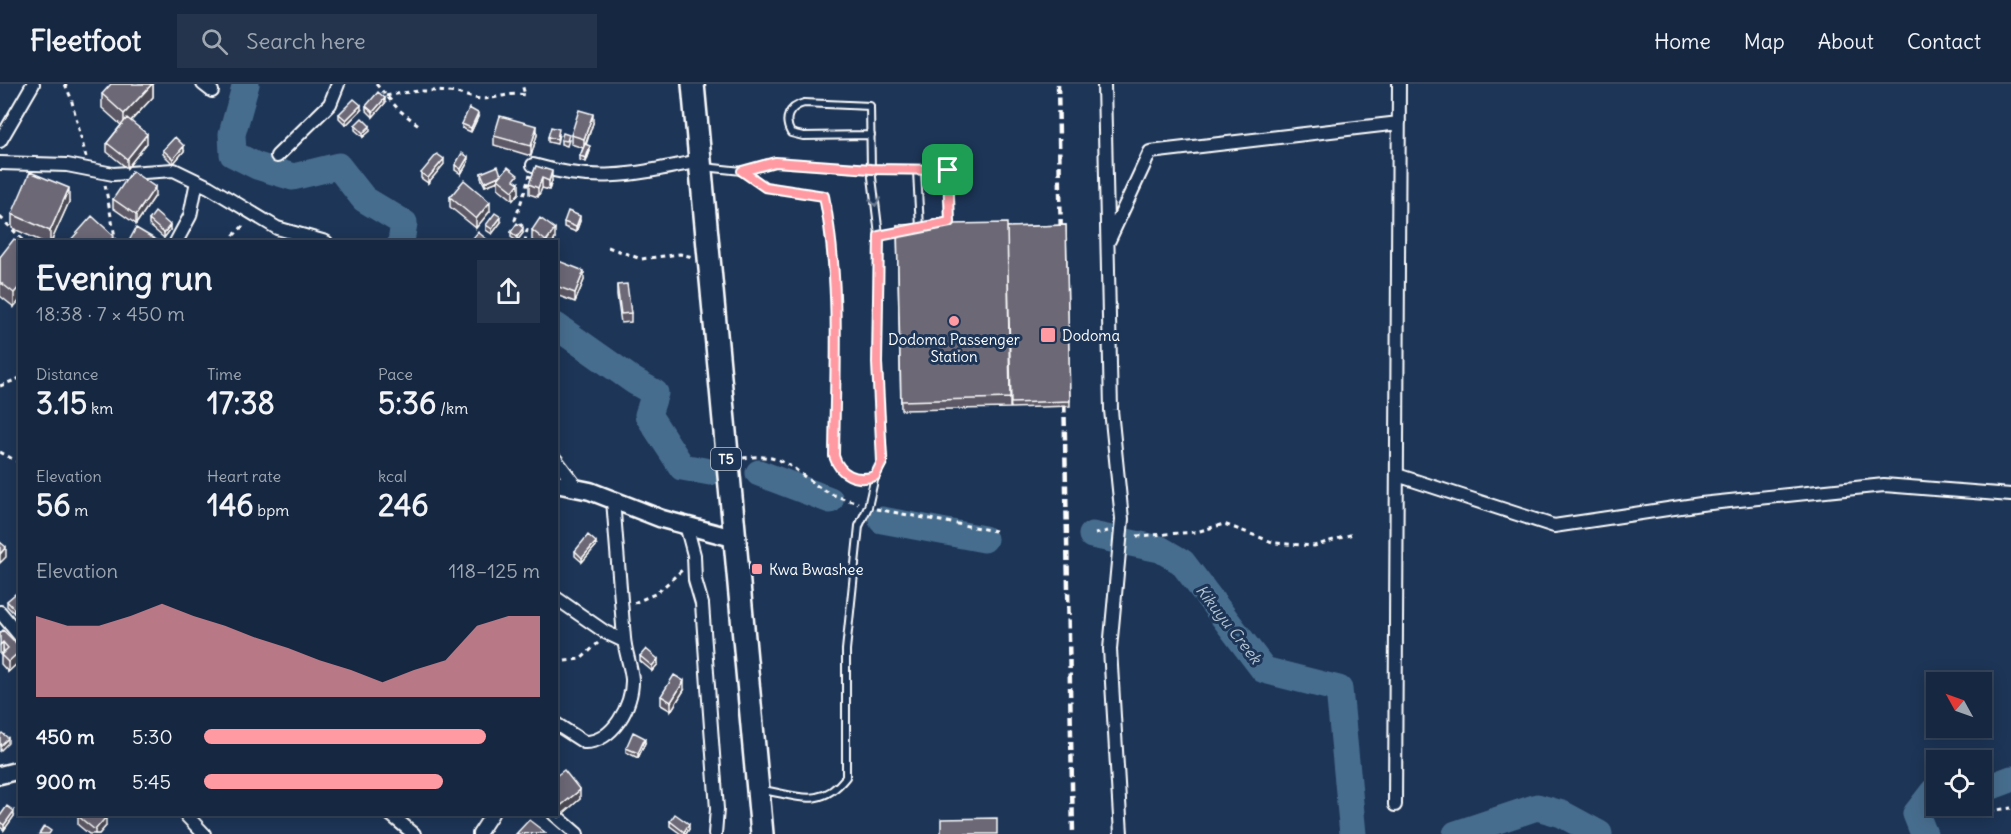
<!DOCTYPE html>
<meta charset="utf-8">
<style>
body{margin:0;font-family:Delius,sans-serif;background:#23344c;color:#f1f3f6;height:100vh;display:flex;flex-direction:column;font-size:22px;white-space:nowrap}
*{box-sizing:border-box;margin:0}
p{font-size:20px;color:#9ea6b1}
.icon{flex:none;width:33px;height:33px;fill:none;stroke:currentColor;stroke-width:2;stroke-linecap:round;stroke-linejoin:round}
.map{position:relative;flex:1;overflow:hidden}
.sheet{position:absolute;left:18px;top:156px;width:540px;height:576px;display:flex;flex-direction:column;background:#162841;border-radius:0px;box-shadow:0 3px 15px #0003,0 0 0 2px #35445a}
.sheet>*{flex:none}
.needle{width:39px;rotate:310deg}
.fabs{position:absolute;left:1926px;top:588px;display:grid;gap:12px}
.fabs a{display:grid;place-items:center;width:66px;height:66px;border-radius:0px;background:#162841;box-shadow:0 3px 15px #0003,0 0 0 2px #35445a;font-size:30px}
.pin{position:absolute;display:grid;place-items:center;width:51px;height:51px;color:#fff;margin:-26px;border-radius:12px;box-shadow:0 3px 9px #0006}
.round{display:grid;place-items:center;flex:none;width:63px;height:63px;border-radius:0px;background:#23344c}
.head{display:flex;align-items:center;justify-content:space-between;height:102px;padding:0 18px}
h1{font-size:33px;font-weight:800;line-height:45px}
.figures{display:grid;grid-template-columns:repeat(3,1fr);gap:9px;height:102px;padding:6px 18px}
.figures div{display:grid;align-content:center}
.figures b{font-size:30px;font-weight:800}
.figures small{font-size:16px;font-weight:400}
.figures p{font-size:16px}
.chart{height:168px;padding:12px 18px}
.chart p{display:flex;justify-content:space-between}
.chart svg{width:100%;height:108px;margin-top:6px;fill:#ff9aa2;opacity:.7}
ul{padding:0 18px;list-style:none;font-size:20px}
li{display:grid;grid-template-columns:96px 72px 1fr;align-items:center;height:45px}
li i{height:15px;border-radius:8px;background:#ff9aa2}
header{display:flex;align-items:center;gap:36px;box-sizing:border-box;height:84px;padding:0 30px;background:#162841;border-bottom:2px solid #35445a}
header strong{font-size:28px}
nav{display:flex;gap:33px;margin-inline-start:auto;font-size:21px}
.search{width:420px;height:54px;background:#23344c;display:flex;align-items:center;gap:15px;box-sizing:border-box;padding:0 21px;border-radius:0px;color:#9ea6b1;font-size:22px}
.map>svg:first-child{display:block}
</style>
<header>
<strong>Fleetfoot</strong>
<div class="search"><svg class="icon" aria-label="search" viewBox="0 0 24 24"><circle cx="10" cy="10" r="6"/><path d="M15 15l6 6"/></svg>Search here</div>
<nav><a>Home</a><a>Map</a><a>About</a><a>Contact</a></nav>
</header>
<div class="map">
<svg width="2011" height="750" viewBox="0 0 2011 750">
<rect width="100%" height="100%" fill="#1d3557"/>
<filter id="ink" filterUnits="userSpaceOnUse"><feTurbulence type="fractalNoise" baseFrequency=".0167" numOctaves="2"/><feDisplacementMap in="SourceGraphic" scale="12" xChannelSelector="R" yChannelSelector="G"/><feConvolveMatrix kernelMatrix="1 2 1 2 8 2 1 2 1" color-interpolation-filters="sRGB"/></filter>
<g filter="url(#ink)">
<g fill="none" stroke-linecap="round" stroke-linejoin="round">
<!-- river -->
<path stroke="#466d8e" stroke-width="27" d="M246,0L232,50L233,70L257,82L293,93L338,82L364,115L404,139L401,158
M556,242L634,297L655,309L648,331L682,383L710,388
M759,389L830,416
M882,436L984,455
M1092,451L1160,465L1182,478L1264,586L1339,605L1353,750
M1982,706L2011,695
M1456,750L1537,723L1562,730L1599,750
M1924,750L1916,730L1933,708H1936"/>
<defs>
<path id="lane" d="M871,51L803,52L791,49C783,35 789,23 804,19L870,22L871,85L947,86L950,138L932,142
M704,83L742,87L775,78L871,85L879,151L877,279L883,378L875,392C856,397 840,391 834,372C835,286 841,197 824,112L765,103L742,87
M917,87L920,144
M879,151L905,147
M763,706C799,712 821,725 846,693V566L859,442L868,423L875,392"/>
<path id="street" d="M203,0L212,7
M1104,0L1111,326L1122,435L1110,565L1121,750
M0,57L33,0
M277,72L330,20L338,0
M0,79L67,81L113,90L174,86L209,103L277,144L326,158
M533,81C599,100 635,90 700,77
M1109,156L1150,68L1399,39
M176,158L190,132L197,97
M556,376L578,405
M1397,391L1554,442L1701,420L1884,401L2011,411
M686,441L694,471L695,496L702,520L717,725L715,750
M556,514L605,548L624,557
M0,528L20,552
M556,640L584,658C612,659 633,622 632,595C631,582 625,568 624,554C620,508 617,462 613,416
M1395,721L1399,0
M185,730L204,750
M390,730L414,750
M554,730L577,750
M479,750L492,730"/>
<path id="secondary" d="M556,400L590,407L662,435L733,454
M0,691L20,686"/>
<path id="highway" d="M693,0L762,750"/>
</defs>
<!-- lane casing -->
<use href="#lane" stroke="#fff" stroke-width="10"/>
<!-- street casing -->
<use href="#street" stroke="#fff" stroke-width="16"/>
<!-- secondary casing -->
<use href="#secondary" stroke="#fff" stroke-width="21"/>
<!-- highway casing -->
<use href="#highway" stroke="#fff" stroke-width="26"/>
<!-- path -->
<path stroke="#fff" stroke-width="3" stroke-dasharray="4.5 4.5" stroke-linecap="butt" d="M65,0L71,14L86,73
M376,0L399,26L420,42
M386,12C410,7 431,5 456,9C465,11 474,15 484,15C499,14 509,8 525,11L522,0
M105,101L116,158
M0,133L25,158
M227,158L245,140
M525,158L527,146L515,136L530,91
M608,163L641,175L680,170L693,173
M0,302L20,294
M0,368L20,379
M743,374C790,367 795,392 831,410C840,414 850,416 858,419
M876,425L995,447
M1095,450L1108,447
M1137,452L1196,448L1224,440L1275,459L1314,462L1353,450
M634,519L657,509L682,486
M556,578L581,575L598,559
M1981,728L2011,724"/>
<!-- lane -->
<use href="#lane" stroke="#1d3557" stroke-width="6"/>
<!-- street -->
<use href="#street" stroke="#1d3557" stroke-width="12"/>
<!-- secondary -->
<use href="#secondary" stroke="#1d3557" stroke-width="16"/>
<!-- highway -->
<use href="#highway" stroke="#1d3557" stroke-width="21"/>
<!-- rail -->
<path stroke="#fff" stroke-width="4.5" stroke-dasharray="9 4.5" stroke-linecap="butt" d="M1058,0L1061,159
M1064,306L1073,750"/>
</g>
<!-- wall -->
<path fill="#5d5965" stroke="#fff" stroke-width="1.5" d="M153,0V13L131,37L147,59L127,84L107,68V59L121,41L102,24V10Z
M385,19L373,33L366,26V22Z
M361,26L346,41L339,34V30Z
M478,33L471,48L462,44V40Z
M593,39L586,61L590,67L586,78L580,76V72L583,64L571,60V51Z
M355,41L370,47L363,53L355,46Z
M559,50L557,60L548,58V53Z
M537,51L531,72L494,61V52Z
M561,56H569L567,62L561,60Z
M163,66L184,67L173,80L163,70Z
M468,78L461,90L455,86V81Z
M444,80L428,99L421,94V89Z
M536,82L552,97L549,106L542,104L538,113L529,110V100Z
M481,89L501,91L518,99L519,109L513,116L498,104V97L485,102L481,94Z
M155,112L136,140L113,124V115Z
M450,113L490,127L476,144L450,123Z
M69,118L51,158H43L12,144V130Z
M149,136L170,146L164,154L149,141Z
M580,137L576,148L564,143V138Z
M501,138L492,150L486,146V141Z
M897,141L1007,143L1066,141L1070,322L1011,324L1010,314V324L901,326Z
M532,146L555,155L553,158H534L532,156Z
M511,148L523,149L517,157L511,153Z
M20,159L14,223L0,212V173Z
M556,176L584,196L575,218L556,211Z
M617,201L631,229V238L621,239L617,211Z
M596,462L582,478L575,472V467Z
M20,506L14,529L7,522V517Z
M0,549L20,563V577L8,588L1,580V571L4,568Z
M640,572L658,580L652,587L640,577Z
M684,606L671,627L661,621V612Z
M645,659L638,674L626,668V664Z
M556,692L580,715L559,733L556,730Z
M0,732H14L4,746L0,743Z
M78,732L106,742L99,750H89L78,741Z
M670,737L689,745L686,750H681L670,742Z"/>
<!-- shaded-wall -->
<path fill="#4c4953" stroke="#fff" stroke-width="1.5" d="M152,0H153V13L124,44V30Z
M385,14V19L373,33V28Z
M361,21V26L346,41V36Z
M478,29V33L471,48V44Z
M593,30V39L584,64V55Z
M370,42V47L363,53V49Z
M537,42V51L531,72V62Z
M147,50V59L127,84V75Z
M184,62V67L173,80V75Z
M590,62V67L586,78V74Z
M468,73V78L461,90V85Z
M444,75V80L428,99V94Z
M552,87V97L549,106V97Z
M501,91L498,95V97L485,102V98Z
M542,94V104L538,113V104Z
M519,99V109L513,116V107Z
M155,103V112L136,140V131Z
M69,104V118L51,158H50V147Z
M490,118V127L476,144V135Z
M580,132V137L576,148V143Z
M501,133V138L492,150V145Z
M170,141V146L164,154V149Z
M523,144V149L517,157V153Z
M555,145V155L553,158H546Z
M584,187V196L575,218V209Z
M20,202V216L14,223V209Z
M596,458V462L582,478V474Z
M6,463V473L0,479V470Z
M20,520V524L14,529V525Z
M3,558V568L0,570V561Z
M20,567V577L8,588V578Z
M658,575V580L652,587V582Z
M684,597V606L671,627V618Z
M8,654V659L0,667V662Z
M645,654V659L638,674V669Z
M580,706V715L559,733V723Z
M14,727V732L4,746V741Z
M106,733V742L99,750H95V746Z
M689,740V745L686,750H684V748Z"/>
<!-- building -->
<path fill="#6c6876" stroke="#fff" stroke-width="1.5" d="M111,0H152L124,30L102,10Z
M378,8L385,14L373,28L366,22Z
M354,15L361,21L346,36L339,30Z
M469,24L478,29L471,44L462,40Z
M579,26L593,30L584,55L571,51Z
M500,32L537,42L531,62L494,52Z
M127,34L147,50L127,75L107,59Z
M362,34L370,42L363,49L355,41Z
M551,43L559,45L557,55L548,53Z
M563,49L569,51L567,57L561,56Z
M175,53L184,62L173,75L163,66Z
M585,60L590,62L586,74L580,72Z
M462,69L468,73L461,85L455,81Z
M437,70L444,75L428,94L421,89Z
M498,82L501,91L485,98L481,89Z
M536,82L552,87L549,97L542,94L538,104L529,100Z
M508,83L518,91L514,96L519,99L513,107L498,95Z
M132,87L155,103L136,131L113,115Z
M30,88L69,104L50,147L12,130Z
M464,96L490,118L476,135L450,113Z
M568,127L580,132L576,143L564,138Z
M155,128L170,141L164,149L149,136Z
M495,129L501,133L492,145L486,141Z
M92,132L114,152L109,158H69Z
M540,134L555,145L546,157L532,146Z
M517,139L523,144L517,153L511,148Z
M1007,139L1010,314L901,317L897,141Z
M1066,141L1070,317L1011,319L1007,143Z
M136,144L158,157L157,158L129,157Z
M478,148L490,158H470Z
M14,155L20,159V202L14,209L0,198V173Z
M556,176L584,187L575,209L556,202Z
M627,200L631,229L621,230L617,201Z
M588,451L596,458L582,474L575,467Z
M0,458L6,463L0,470Z
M20,506V520L14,525L7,517Z
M3,546L20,563V567L8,578L1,571L8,564L3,558L0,561V549Z
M646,565L658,575L652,582L640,572Z
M674,591L684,597L671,618L661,612Z
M633,648L645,654L638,669L626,664Z
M2,649L8,654L0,662V651Z
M564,686L580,706L559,723L556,721V692Z
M7,722L14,727L4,741L0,738V732Z
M79,730H103L106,733L95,746L78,732Z
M675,730L689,740L684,748L670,737Z
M997,734V750H941V735Z
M529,736L546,749L516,750Z
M44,742L51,747L49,750H39Z"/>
<!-- one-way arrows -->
<defs><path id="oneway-chevron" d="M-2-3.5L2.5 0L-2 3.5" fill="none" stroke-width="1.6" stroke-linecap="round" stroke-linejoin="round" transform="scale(1.5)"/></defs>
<use stroke="#6c7c92" href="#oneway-chevron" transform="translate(875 118) rotate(83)"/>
</g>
<g fill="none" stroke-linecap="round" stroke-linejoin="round" filter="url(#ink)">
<defs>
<path id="route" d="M775,78L871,85L948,86L950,138L879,152L877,279L882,378L875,392C856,398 840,391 834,372C835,286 841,197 824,112L765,103L742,87Z"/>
</defs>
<!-- route casing -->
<use href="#route" stroke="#fff" stroke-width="12"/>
<!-- route -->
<use href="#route" stroke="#ff9aa2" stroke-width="8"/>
</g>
<!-- markers -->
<g fill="#ff9aa2" stroke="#1d3557" stroke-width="2">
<circle cx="954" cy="237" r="6"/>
<rect x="1040" y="243" width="16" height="16" rx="3"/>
<rect x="751" y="479" width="12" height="12" rx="3"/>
</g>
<g text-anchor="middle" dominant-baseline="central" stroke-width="6" stroke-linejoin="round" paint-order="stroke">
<!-- shield labels -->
<rect fill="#1d3557" stroke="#bbc2cd" stroke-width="1.5" x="711" y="364" width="30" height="22" rx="4.5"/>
<g font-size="14" font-weight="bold" fill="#fff">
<text x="726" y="375">T5</text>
</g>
<!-- poi labels -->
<g font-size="15" fill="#fff" stroke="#1d3557" text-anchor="start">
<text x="1062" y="251">Dodoma</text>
<text x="954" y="255" text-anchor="middle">Dodoma Passenger<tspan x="954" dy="17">Station</tspan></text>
<text x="769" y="485">Kwa Bwashee</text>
</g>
<!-- water labels -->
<g font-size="16" font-style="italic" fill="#b5c5d2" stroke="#1d3557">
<text transform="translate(1229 540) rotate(52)">Kikuyu Creek</text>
</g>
</g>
</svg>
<div class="fabs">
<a><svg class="needle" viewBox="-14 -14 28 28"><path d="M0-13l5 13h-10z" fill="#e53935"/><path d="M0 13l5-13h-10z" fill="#9ea6b1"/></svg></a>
<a><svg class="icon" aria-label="locate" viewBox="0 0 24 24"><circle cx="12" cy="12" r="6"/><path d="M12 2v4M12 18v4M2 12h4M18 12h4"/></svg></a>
</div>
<div class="pin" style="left:948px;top:86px;background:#1e9e55"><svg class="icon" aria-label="arrive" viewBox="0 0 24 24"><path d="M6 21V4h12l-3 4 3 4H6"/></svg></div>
<section class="sheet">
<div class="head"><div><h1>Evening run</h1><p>18:38 · 7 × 450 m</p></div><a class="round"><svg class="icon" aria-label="share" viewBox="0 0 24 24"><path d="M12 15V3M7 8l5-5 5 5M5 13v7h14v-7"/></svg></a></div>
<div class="figures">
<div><p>Distance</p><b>3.15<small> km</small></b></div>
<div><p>Time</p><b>17:38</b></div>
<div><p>Pace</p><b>5:36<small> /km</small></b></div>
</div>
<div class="figures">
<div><p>Elevation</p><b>56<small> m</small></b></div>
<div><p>Heart rate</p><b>146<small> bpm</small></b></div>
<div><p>kcal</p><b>246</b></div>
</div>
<div class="chart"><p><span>Elevation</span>118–125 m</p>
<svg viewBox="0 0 160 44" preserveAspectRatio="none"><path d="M0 44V11L10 15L20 15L30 11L40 6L50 11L60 15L70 20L80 24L90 29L100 33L110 38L120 33L130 29L140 15L150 11L160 11V44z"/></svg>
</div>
<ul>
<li><b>450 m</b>5:30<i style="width:84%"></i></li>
<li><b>900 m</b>5:45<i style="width:71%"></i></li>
</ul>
</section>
</div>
